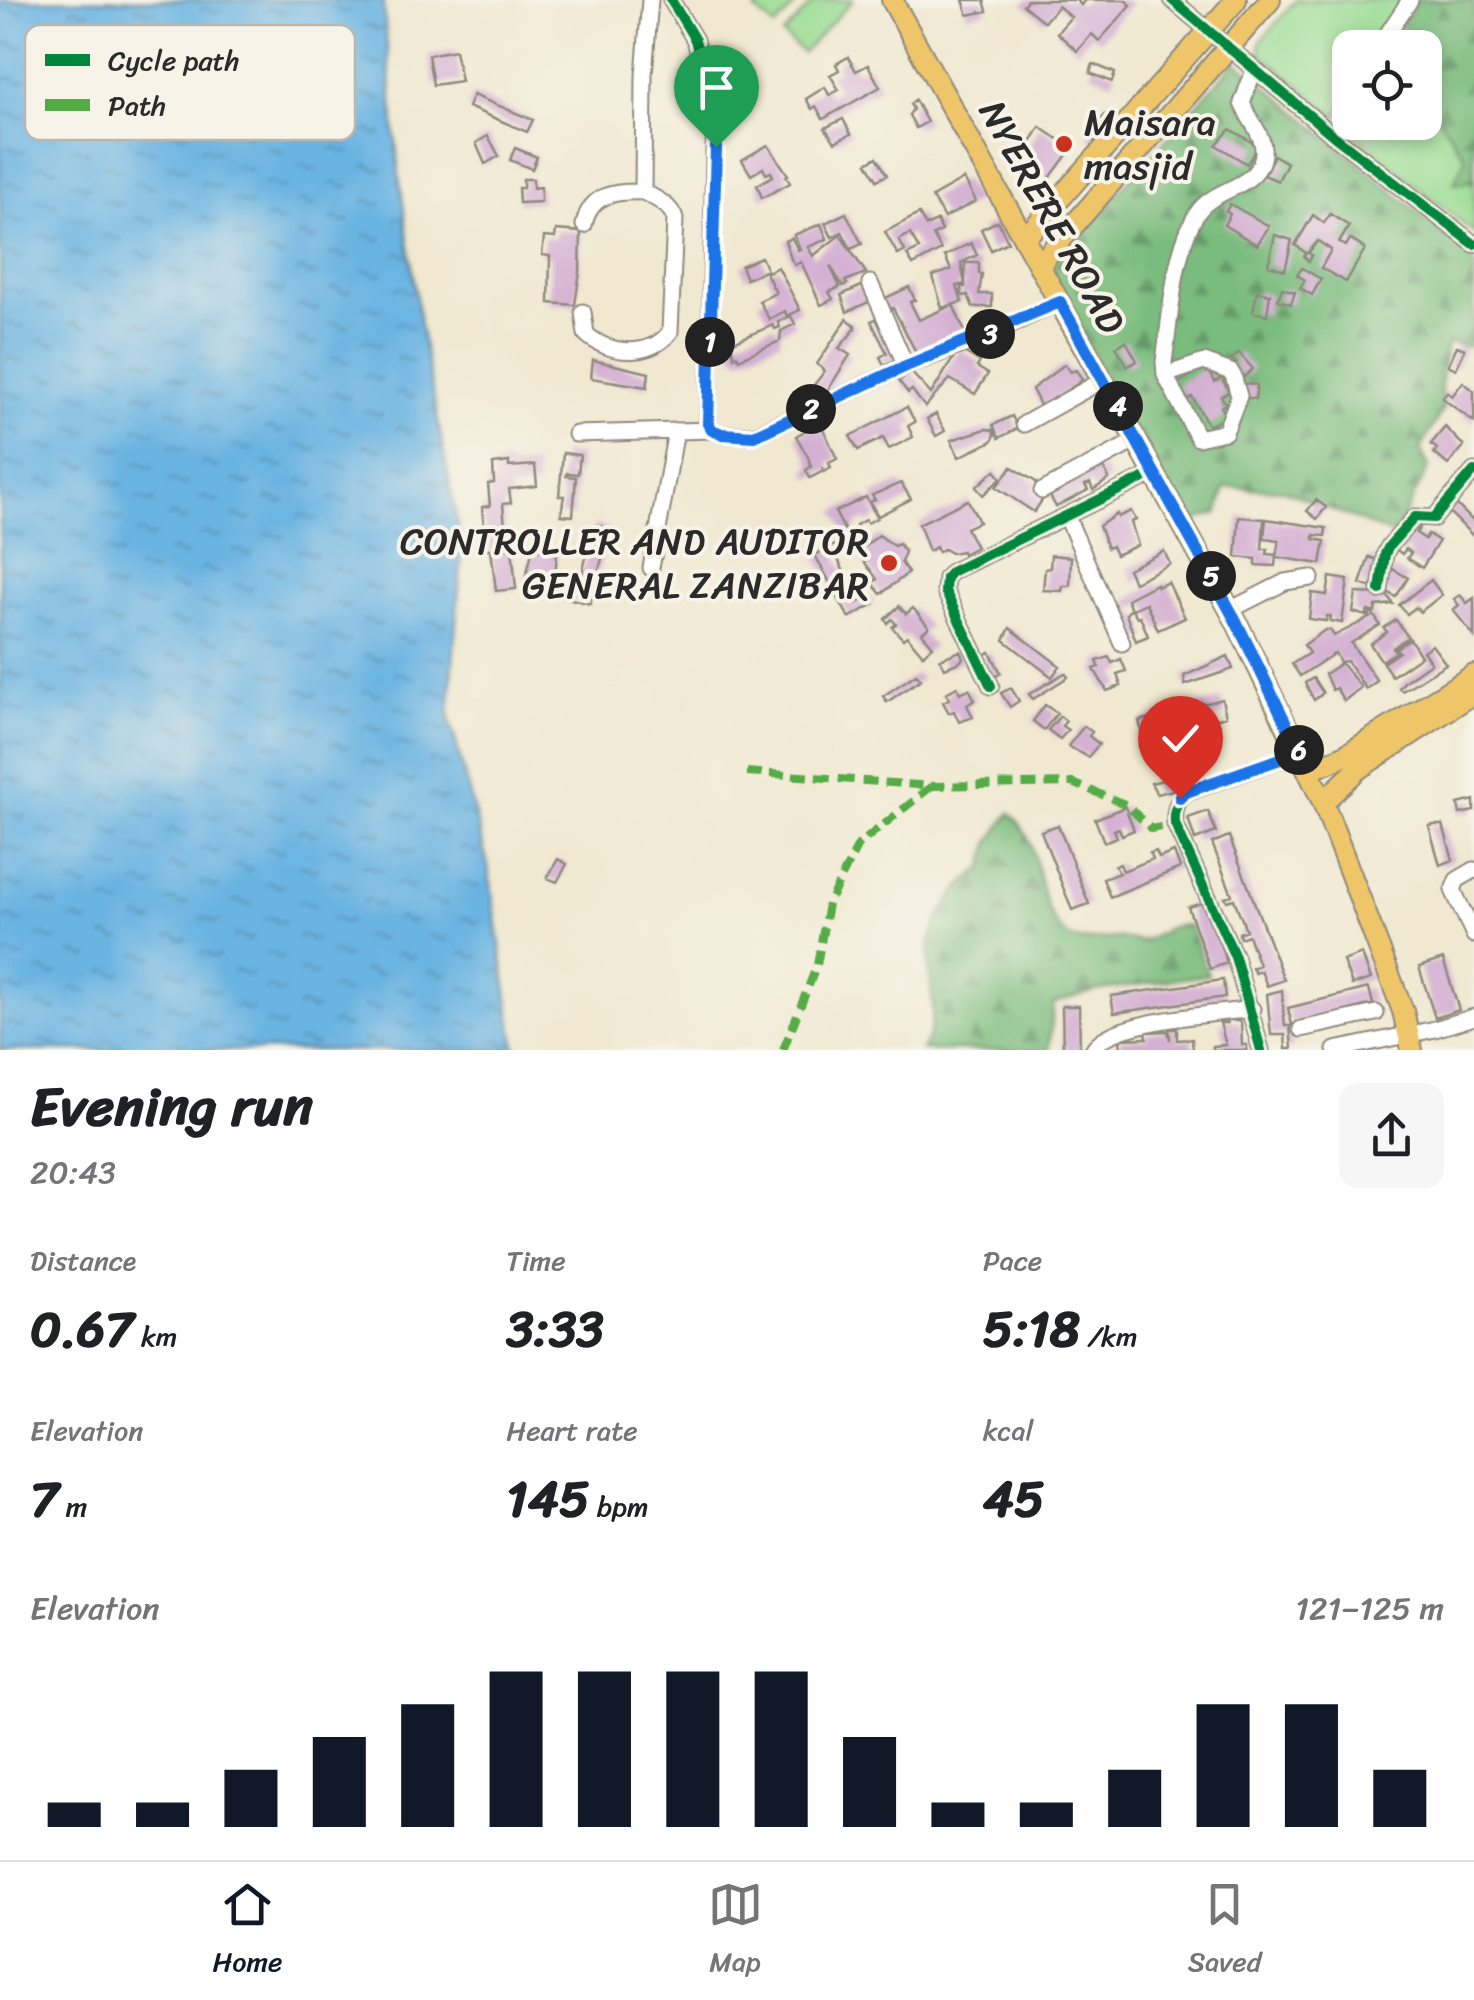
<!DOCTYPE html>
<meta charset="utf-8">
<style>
body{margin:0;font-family:Sriracha,sans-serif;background:#f6f6f6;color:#202124;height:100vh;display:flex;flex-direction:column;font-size:38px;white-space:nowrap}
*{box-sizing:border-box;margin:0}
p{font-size:32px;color:#757577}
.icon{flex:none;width:55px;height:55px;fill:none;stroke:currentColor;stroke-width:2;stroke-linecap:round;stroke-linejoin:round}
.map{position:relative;height:1050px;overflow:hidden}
.panel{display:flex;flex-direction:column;background:#fff;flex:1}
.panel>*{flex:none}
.tools{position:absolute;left:1332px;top:30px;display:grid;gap:20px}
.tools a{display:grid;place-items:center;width:110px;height:110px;border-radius:20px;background:#fff;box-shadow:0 5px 15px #0003;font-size:50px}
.pin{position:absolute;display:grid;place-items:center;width:85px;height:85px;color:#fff;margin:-102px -42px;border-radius:50% 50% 50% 0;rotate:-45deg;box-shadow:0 0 10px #0007}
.pin .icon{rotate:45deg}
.km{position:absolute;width:50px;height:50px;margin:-25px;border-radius:50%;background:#222;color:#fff;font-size:28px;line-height:50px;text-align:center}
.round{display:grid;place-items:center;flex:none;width:105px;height:105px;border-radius:20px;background:#f6f6f6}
.summary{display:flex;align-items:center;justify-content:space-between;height:170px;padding:0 30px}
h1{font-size:55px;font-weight:700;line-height:75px}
.stats{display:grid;grid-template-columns:repeat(3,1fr);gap:15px;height:170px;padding:10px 30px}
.stats div{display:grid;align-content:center}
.stats b{font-size:50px;font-weight:700}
.stats small{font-size:28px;font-weight:400}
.stats p{font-size:28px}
.chart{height:280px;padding:20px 30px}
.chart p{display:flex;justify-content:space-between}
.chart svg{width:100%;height:180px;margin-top:10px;stroke:#111827;stroke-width:6}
.tab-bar{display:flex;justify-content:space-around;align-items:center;height:140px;border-top:2px solid #e0e0e0;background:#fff;font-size:28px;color:#757577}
.tab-bar a{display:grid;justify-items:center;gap:5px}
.tab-bar .on{color:#111827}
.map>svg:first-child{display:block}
</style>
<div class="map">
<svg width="1474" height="1050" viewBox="0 0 1474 1050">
<defs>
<pattern id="forest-firs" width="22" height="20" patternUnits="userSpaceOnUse" patternTransform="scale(2.5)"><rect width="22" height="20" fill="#7abc7d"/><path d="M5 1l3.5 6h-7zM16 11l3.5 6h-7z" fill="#649967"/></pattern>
<pattern id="water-ripples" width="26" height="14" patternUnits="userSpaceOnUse" patternTransform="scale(2.5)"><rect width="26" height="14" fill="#6ab4e2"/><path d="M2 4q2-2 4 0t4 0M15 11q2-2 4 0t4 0" fill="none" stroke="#5793b7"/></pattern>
</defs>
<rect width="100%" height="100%" fill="#f7f3e8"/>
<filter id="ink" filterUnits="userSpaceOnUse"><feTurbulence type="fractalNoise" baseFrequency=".01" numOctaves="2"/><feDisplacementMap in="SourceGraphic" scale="20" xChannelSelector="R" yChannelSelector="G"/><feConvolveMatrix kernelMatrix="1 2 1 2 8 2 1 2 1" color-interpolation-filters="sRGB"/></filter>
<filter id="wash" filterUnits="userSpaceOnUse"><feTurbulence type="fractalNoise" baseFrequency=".0048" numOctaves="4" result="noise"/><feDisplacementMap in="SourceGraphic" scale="40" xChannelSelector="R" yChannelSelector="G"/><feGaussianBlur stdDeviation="2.25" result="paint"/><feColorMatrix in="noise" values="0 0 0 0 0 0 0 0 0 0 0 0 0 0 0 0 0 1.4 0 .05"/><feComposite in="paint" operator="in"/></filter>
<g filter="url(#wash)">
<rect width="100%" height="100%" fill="#f0e8d0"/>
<!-- green -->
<path fill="#99dc93" stroke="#62845f" stroke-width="2.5" d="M765,0H800L775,27L756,10Z
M816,0H853L803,53L783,35Z
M1296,0H1403L1376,47L1350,48V94L1337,117L1259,52L1261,41Z
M1425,97L1466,158L1455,183L1474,181V233L1345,127L1350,122H1425Z"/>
<!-- forest -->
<path fill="url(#forest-firs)" stroke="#527454" stroke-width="2.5" d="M1416,0H1474V181L1454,183L1466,158L1425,97V48H1390Z
M1236,61L1474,259V340L1468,347L1448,342C1442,364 1438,388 1443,409L1420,449L1429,467L1394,535L1284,490L1225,487L1218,513L1186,524L1047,272Z
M1010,813C1039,839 1035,880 1050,913C1067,950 1087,939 1116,938C1127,938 1137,943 1148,939C1165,933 1170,921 1190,927L1208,975L1099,990L1054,1003L1049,1050H922C939,1022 931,997 929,966C926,927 953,888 984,867L990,842Z"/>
<!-- water -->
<path fill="url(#water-ripples)" stroke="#4a7086" stroke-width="2.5" d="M0,0H383L399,174L420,324L462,550L449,716L488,865L516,1050H0Z"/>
<g id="blocks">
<!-- building -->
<path fill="#d4b0d3" d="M963,0H984L987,11L968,15Z
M1027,0H1076L1081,5L1085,0H1125L1131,5L1099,41L1092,34L1077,51L1057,33L1071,17L1058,6L1044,22L1023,5Z
M455,50L461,81L433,85L428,55Z
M848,57L856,71L868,65L880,87L823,119L816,106L812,109L806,99L825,87L829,95L839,90L830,75L839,70L836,64Z
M1093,64L1115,73L1112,82L1090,73Z
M473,95L533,120L527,132L468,107Z
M915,100L927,122L916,128L909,115L913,109L910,104Z
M1107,113L1116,116L1094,141L1087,135Z
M843,119L851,134L835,142L825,128Z
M1040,127L1072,148L1044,186L1027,171L1025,173L1016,167Z
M1230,129L1258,146L1247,164L1216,145Z
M488,136L499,156L485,164L476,143Z
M768,145L788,175L786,176L790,183L762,198L757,185L773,176L771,172L766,174L763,168L751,175L742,160Z
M515,148L537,157L532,169L510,160Z
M1274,155L1287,163L1278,181L1264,175Z
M877,157L887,175L877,180L867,163Z
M523,179H533V188L541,187V202L519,203L518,188H523Z
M964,179L976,201L944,218L932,197Z
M1230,204L1269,226L1257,245L1224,225L1230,214L1226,211Z
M846,213L862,244L851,249L842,232L832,237L825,223Z
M919,214L926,226L937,221L942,231L933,235L941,250L913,265L907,255L919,249L910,234L899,240L905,251L898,255L885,232Z
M1330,214L1349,226L1339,243L1346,246L1350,239L1365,249L1346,282L1321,268L1331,250L1318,241L1308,253L1312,255L1309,261L1304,257L1306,253L1295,245L1313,215L1324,223Z
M998,221L1008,242L991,250L981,229Z
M821,224L827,239L808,247L813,256L840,235L866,273L845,281L847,284L843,286L830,266L840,287L829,292L833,299L821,305L801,262L795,265L791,259L785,241L792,238L798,250L800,249L794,235Z
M556,230L581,232L580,271L575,305L549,303L550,256L542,255L544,237L555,238Z
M1275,235L1292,240L1285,270L1268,265Z
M971,243L977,255L961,263L965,284L957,286L962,302L942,308L933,276L951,270L945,256Z
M761,257L767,270L746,279L741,266Z
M965,263H979V274H982L979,294H992V307H973L968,295L962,296L961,287H965Z
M778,267L800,310L787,316L785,311L769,319L759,301L776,293L766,273Z
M1302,268L1321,279L1312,295L1300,288L1305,280L1297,275Z
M864,285L871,301L847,312L841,295Z
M909,287L915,300L910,302L919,320L953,305L965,332L917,354L893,308L885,312L879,301Z
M1282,288L1295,292L1291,304L1278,300Z
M1257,291L1270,294L1267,315L1253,312Z
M791,316L795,324L781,331L780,341L739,359L737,355L734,357L731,343L773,325L775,329L780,327L778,322Z
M880,317L901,357L884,365L880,357L887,353L871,321Z
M847,319L855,325V329L839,348L850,355L826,393L814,385L825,371L817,364Z
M1126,341L1137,361L1128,366L1116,347Z
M1457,346L1465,349L1456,369L1448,365Z
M959,349L980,362L977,367L988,374L975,394L950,379L925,407L912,390L908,393L899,381L911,372L931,394Z
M1239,353L1253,369L1244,377L1231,367L1236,363L1232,359Z
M593,360L649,373L647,387L591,378Z
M1065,364L1070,372L1076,370L1082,379L1080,382L1041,407L1032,389Z
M1207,367L1215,382L1232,371L1235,374L1223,381L1229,392L1221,396L1226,404L1221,407L1226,416L1209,426L1192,397L1187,400L1177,384Z
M1463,382L1474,391V422L1442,398L1447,392L1452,396Z
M1244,383L1257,385L1255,399L1242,397Z
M907,407L915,422L908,426L913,437L889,449L883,438L858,450L850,436Z
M936,414L945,431L936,436L927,419Z
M1012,416L1018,428L999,438L993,425Z
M820,422L837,459L829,463L831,468L824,472L822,467L823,471L810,478L806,470L811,467L808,457L796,436Z
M1445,427L1464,446L1448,465L1434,453L1437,449L1431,444Z
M986,429L993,430L995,435L992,441L959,457L951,440Z
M563,453L580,455L578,474L567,473L566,476L576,477L573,516L561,515L564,496H559Z
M509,462V467L535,465L537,486L509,489L511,503L503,504L507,549L512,548L516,589L496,591L491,549H486L482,507L490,506L488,484L494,483L493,464Z
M1012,467L1036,482L1034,492L1043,499L1034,512L996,487Z
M1094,468L1096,471L1104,468L1109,479L1093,490L1090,483L1085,485L1088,490L1056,507L1049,494Z
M995,470L1001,478L983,495L976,487Z
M901,483L911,499L878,516L870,502L875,500L872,495Z
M866,497L877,518L867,523L865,520L856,525L857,528L846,533L835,512Z
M968,500L979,522L966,528L976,547L963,554L962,551L951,553L944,549L938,552L936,547L929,551L919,524Z
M1316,500L1326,507L1317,519L1307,511Z
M1454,502L1474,522V537L1447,510Z
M1131,511L1136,520L1131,522L1138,545L1116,555L1112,546L1107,548L1099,526L1117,514L1118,517Z
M1239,517L1264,519L1262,549H1268L1267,554L1276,555L1275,566L1256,565V559L1236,557Z
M1266,519L1326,528L1325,536L1314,535V539L1325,541L1321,564L1276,557L1279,540L1264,538Z
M1411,521L1420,527L1416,533L1425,539L1428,534L1439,541L1422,568L1407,558L1411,553L1406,549L1402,554L1394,548Z
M596,525L609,529L605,545L592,541Z
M879,535L894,546L899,544L905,552L901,562L908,573L881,594L872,583L877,579L857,552Z
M590,543L605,547L590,604L530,588L531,583L525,581L533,548L557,554L555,575L575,580L578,572L582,573Z
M835,545L841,555L837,557L845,574L842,575L857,603L870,596L874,604L849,618L815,555Z
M1164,551L1170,564L1134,582L1128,569Z
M1051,555L1071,557L1070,586H1063L1062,591L1043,590L1045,569L1050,568Z
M1369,557L1377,560L1374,569L1382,572L1376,589L1360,584Z
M1393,569L1408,578L1396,597L1382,589Z
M1330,577L1348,580L1342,623L1330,621L1331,616H1327L1326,621L1309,619L1312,593L1327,595Z
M1431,580L1442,595L1420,612L1416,607L1407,614L1399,605Z
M1168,582L1185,618L1158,630L1146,603L1132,609L1137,617L1140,616L1148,636L1136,641L1126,614L1131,609L1127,599L1156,584L1157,587Z
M1356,593L1378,594V598L1387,595L1393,604L1376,606L1375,612H1372L1380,625L1351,643L1377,681L1366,689L1347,661L1340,662L1335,653L1300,676L1292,664L1309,653L1304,645L1325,630H1330L1334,636L1371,617L1368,616L1372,612L1368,611L1366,616L1353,612Z
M1460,595L1467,603L1474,598V636L1453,610L1459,605L1454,599Z
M899,606L906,614L913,608L929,627L922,633L933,646L923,655L907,636L903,639L892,627L896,624L892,619L888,623L885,619Z
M1396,620L1408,637L1393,648L1396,652L1382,661L1370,644L1387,632L1384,628Z
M1010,628L1060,666L1052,677L1004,640Z
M1410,639L1421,656L1392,676L1383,663L1399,652L1396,648Z
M1432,645L1446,664L1402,691L1399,688L1405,681L1431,663L1423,651Z
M960,651L963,658L960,662L945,668L940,659Z
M990,652L1001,673L994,677L983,656Z
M1228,656L1233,669L1185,685L1184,676Z
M1109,657L1112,663L1121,659L1126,671L1117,674L1121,686L1107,691L1094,669L1099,667L1097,661Z
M1341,663L1361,687L1344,701L1336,688L1332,690L1325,674Z
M1065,673L1068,677L1033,699L1029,694Z
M916,674L921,679L887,702L883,696Z
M1313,678L1323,693L1314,700L1305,683Z
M957,687L960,693L969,689L975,700L967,705L973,717L959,722L954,711L949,713L943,702L949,699L946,693Z
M1011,688L1019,701L1010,707L1001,693Z
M1222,699L1226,716L1143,737L1139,721Z
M1045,705L1057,713L1044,730L1033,721Z
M1060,716L1066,721L1062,726L1068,730L1060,739L1048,730Z
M1084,726L1092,732L1089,736L1099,744L1088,757L1068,746Z
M1187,770L1194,785L1157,794L1151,783L1175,777V771Z
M1474,800V811L1460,814L1458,804Z
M1125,807L1134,830L1122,835L1119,828L1114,830L1117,837L1104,842L1095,819Z
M1208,811L1216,832L1195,840L1188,818Z
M1058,825L1089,904L1072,910L1041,831Z
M1434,825H1443L1453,860L1440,865L1429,826Z
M1229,836L1284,980L1267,986L1261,971L1255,973L1252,968L1259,965L1248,935L1240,938L1239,933L1246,930L1234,899L1227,901L1225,897L1232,895L1212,843Z
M1156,851L1159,858L1174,852L1180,868L1110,897L1103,879L1119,873L1115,866L1120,864L1123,871L1153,859L1150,853Z
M558,859L567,864L557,882L547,878Z
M1205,902L1227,963L1210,969L1188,907Z
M1362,954L1371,979L1352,985L1343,961Z
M1443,959L1459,1010L1435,1018L1419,967Z
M1223,980L1225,997L1114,1013L1111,996Z
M1369,988L1373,1004L1292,1025L1288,1008Z
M1282,990L1284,1017L1285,1026H1290L1292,1049H1286L1285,1035H1271L1267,994Z
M1062,1006H1079L1080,1050H1063Z
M1227,1019L1241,1022L1242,1045H1247V1050H1213V1046L1226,1045L1220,1023H1227Z
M1169,1029H1177V1040L1192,1039L1193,1050H1121L1120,1039L1147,1038L1146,1032L1168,1031L1170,1040Z"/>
</g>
</g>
<g filter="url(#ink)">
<use href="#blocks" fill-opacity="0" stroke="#8e8a7e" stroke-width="2.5"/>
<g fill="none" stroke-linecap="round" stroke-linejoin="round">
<defs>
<path id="minor" d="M671,0L695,40L715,110L708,424L712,430L722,434L755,435L906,366L983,337L1060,302
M1172,0L1335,137L1474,244
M1378,48L1410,0
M1335,137L1350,106
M584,225C590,194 614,191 643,192L644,75L650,0
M870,283L906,366
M583,312L586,334C609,355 650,358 670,332L675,219C671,205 655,198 643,192
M1231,372L1204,362L1165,375L1198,438L1225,432L1239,396L1233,375
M1165,375L1164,362C1171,316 1173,250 1198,212C1214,188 1254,189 1262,159C1268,138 1249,121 1242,103L1254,70
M1024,424L1103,380
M576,434L712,430
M1042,491L1137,440
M1067,517L1122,643
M651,568L676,431
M1380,590L1385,554L1389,546L1415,517L1434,518L1474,471
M1230,610L1285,582L1311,578
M991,686L945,591L946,578L951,572L1154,473
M1474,870L1457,880L1453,890L1474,935
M1301,1029L1376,1013
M1093,1050C1107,1020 1218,1014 1252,1009
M1261,1050L1235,957L1175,824C1174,811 1176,801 1186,793L1300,752
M1335,1050L1435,1029L1474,1017"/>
<path id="major" d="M892,0L1236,621L1323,802L1403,1011L1412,1050
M1024,239L1236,0
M1039,265L1270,0
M1308,771L1344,756L1474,675
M1323,802L1358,769L1474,693"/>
</defs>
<!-- minor casing -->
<use href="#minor" stroke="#8e8a7e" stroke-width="19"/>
<!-- major casing -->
<use href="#major" stroke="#8e8a7e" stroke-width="24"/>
<!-- minor -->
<use href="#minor" stroke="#fff" stroke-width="15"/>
<!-- major -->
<use href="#major" stroke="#eec569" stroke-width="20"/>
<!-- quiet -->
<path stroke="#54ab44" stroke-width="8" stroke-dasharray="15 8" stroke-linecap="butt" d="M747,772L932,786L1073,783L1127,805L1151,829L1175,824
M783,1050L817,965L828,904L858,845L932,786"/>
<defs>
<path id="cycleway" d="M671,0L695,40L715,110L708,424L712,430L722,434L755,435L906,366L983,337L1060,302
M1172,0L1335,137L1474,244
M1380,590L1385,554L1389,546L1415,517L1434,518L1474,471
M991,686L945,591L946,578L951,572L1154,473
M1261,1050L1235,957L1175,824C1174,811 1176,801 1186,793L1300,752"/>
</defs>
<!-- cycleway casing -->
<use href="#cycleway" stroke="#f7f3e8" stroke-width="16"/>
<!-- cycleway -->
<use href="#cycleway" stroke="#00873e" stroke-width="10"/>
</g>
</g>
<g fill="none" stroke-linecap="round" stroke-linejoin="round" filter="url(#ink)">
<defs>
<path id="route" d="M716,147L708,424L712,430L722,434L754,436L906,366L1060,302L1236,621L1300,752L1186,792L1180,798"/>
</defs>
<!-- route casing -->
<use href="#route" stroke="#fff" stroke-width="20"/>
<!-- route -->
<use href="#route" stroke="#1a73e8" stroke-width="12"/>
</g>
<!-- markers -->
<g fill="#c8321e" stroke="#f7f3e8" stroke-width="4">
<circle cx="1064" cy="144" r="10"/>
<circle cx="889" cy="563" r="10"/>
</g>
<g text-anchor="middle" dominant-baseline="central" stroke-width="8" stroke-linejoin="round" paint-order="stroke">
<!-- poi labels -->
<g font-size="38" fill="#2b2b2b" stroke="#f7f3e8" text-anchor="start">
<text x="1084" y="122">Maisara<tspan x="1084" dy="44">masjid</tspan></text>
<text x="869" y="541" text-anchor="end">CONTROLLER AND AUDITOR<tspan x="869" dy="44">GENERAL ZANZIBAR</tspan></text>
</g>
<!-- street labels -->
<g font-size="38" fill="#2b2b2b" stroke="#f7f3e8">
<text transform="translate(1052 217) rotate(61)">NYERERE ROAD</text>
</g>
</g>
<!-- legend -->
<rect x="25" y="25" width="330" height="115" rx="15" fill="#f7f3e8" stroke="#bab7af" stroke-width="2.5"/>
<rect x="45" y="54" width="45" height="12" fill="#00873e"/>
<rect x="45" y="99" width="45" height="12" fill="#54ab44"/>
<g font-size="28" fill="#2b2b2b">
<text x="108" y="70">Cycle path</text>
<text x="108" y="115">Path</text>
</g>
</svg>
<div class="tools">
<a><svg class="icon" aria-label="locate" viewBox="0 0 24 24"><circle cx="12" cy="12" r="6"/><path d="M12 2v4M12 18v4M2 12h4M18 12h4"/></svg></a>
</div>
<div class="pin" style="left:716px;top:147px;background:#1e9e55"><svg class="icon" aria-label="arrive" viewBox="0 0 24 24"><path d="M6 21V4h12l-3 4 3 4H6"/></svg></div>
<div class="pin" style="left:1180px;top:798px;background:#d93025"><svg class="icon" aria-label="check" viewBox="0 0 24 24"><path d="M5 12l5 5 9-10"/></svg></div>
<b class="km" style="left:710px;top:342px">1</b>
<b class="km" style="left:811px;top:409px">2</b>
<b class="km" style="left:990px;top:334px">3</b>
<b class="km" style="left:1118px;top:406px">4</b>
<b class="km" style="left:1211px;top:576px">5</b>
<b class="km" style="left:1299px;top:750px">6</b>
</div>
<section class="panel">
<div class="summary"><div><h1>Evening run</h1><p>20:43</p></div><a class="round"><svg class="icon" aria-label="share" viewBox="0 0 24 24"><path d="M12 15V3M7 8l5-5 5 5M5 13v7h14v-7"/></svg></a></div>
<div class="stats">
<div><p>Distance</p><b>0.67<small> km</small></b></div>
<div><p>Time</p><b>3:33</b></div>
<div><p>Pace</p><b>5:18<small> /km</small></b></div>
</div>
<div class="stats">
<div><p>Elevation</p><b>7<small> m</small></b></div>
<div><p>Heart rate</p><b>145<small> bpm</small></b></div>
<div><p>kcal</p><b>45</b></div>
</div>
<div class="chart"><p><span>Elevation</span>121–125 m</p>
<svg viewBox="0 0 160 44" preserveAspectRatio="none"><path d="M5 44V38M15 44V38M25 44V30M35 44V22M45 44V14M55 44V6M65 44V6M75 44V6M85 44V6M95 44V22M105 44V38M115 44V38M125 44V30M135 44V14M145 44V14M155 44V30"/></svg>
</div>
</section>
<nav class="tab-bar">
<a class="on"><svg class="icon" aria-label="home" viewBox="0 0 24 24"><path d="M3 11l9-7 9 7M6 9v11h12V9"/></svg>Home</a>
<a><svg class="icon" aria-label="map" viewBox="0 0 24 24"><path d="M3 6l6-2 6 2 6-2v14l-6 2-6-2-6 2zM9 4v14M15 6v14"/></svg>Map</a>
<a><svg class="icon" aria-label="saved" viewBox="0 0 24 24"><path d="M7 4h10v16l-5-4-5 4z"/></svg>Saved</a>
</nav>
